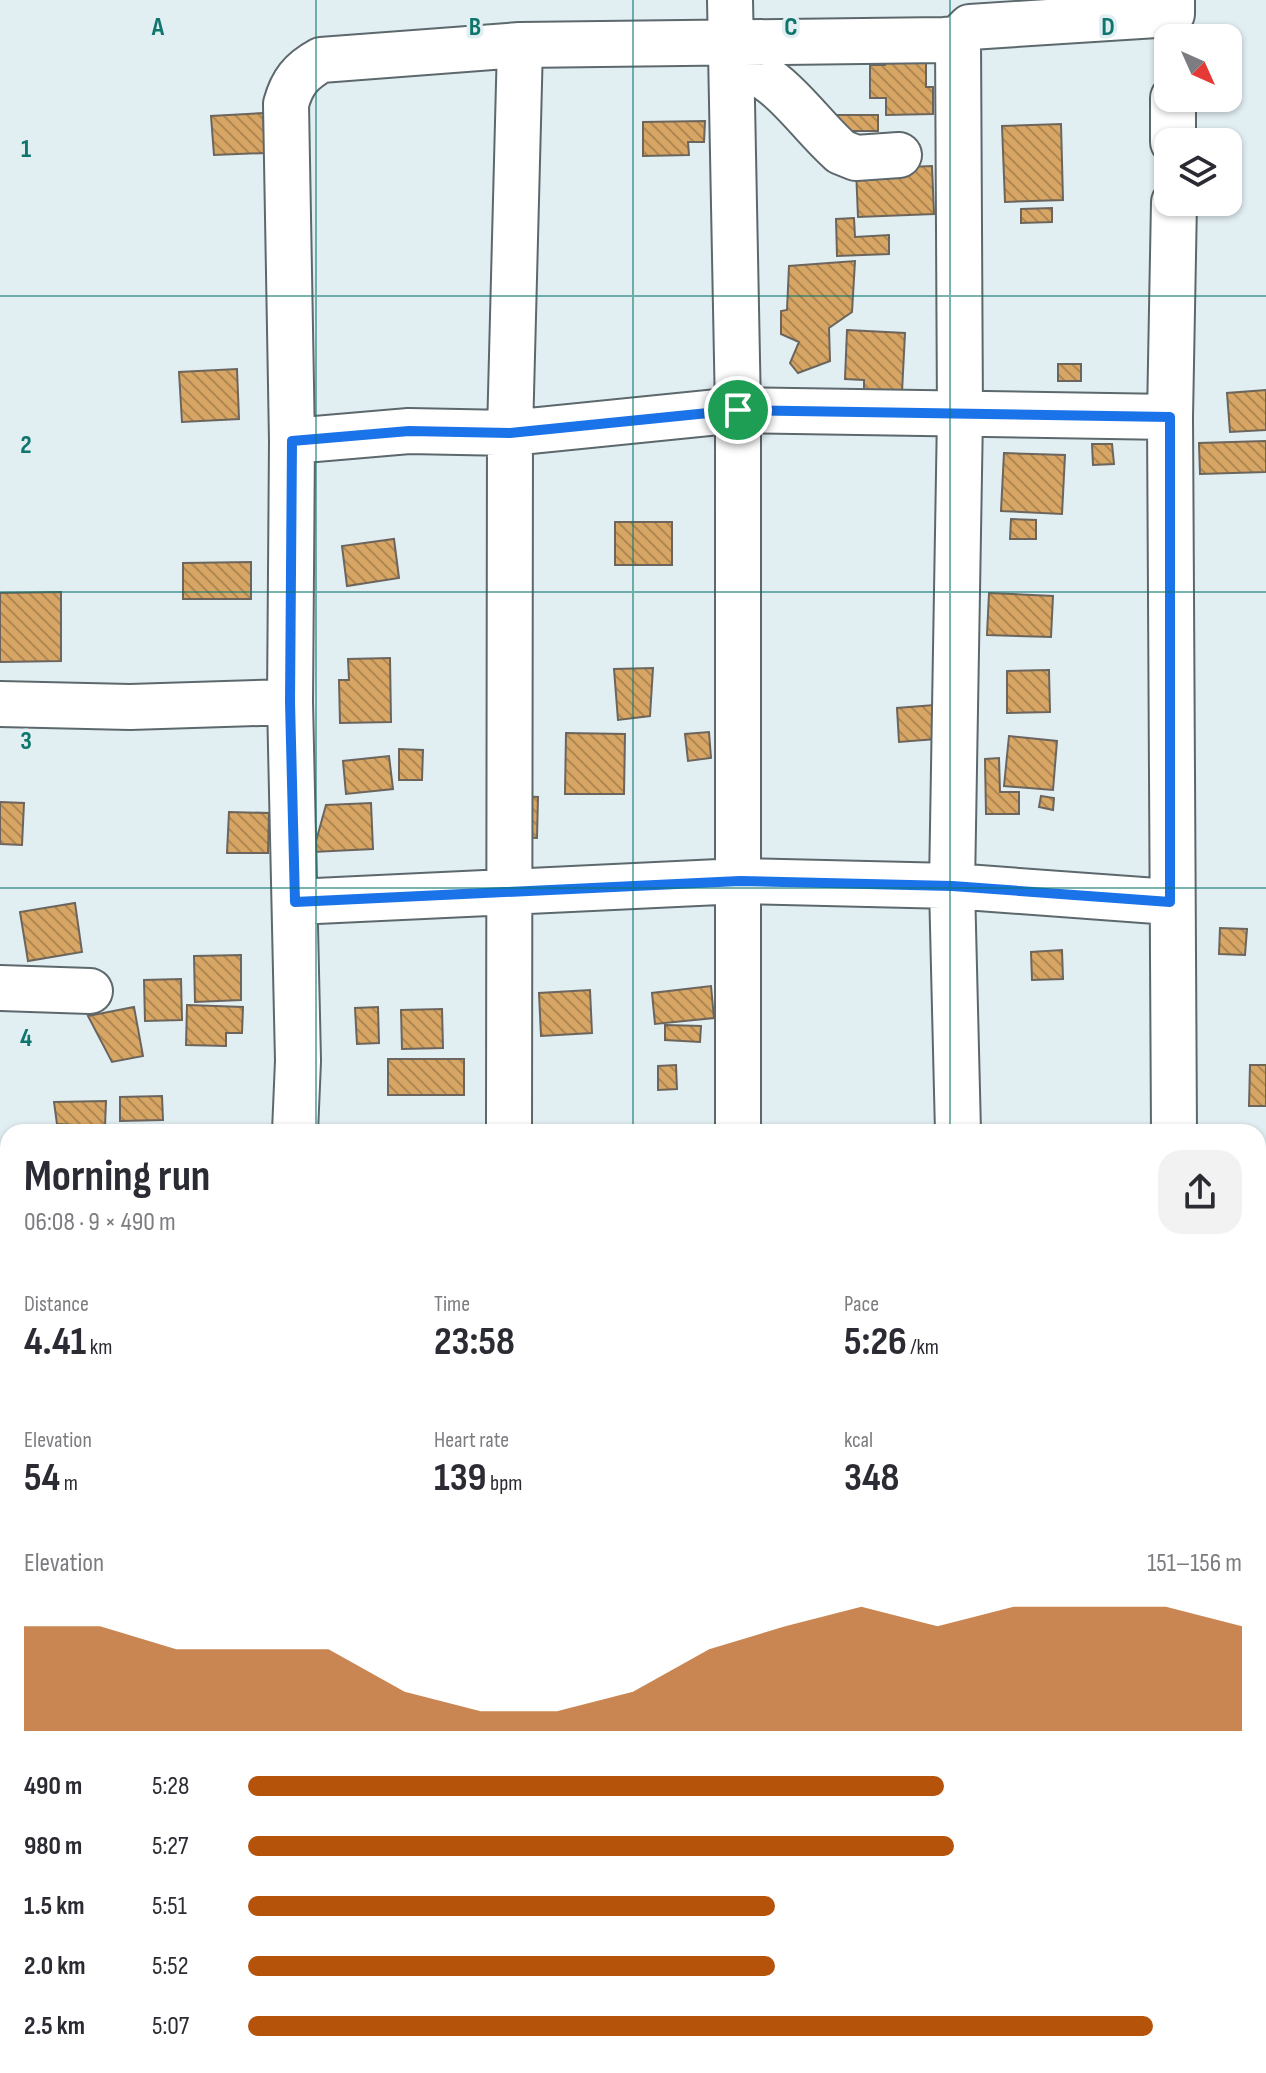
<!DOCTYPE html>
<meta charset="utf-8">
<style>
body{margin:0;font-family:"Sofia Sans Condensed",sans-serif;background:#f2f2f3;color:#2b2b33;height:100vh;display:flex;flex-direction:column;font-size:30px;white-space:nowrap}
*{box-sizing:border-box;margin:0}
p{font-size:26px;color:#7c7c81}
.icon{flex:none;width:44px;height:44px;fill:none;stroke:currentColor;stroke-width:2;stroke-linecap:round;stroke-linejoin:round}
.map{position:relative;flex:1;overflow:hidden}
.side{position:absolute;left:0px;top:1124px;width:1266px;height:950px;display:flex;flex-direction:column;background:#fff;border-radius:24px 24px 0 0;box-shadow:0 2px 6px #0004}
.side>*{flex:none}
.needle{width:52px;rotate:135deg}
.tools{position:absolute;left:1154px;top:24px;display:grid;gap:16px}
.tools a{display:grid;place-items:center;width:88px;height:88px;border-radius:16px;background:#fff;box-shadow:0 2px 6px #0004;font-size:40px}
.pin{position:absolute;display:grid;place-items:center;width:68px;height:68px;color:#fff;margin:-34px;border:4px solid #fff;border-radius:50%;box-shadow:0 2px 8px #0007}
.round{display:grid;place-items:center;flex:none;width:84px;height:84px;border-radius:24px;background:#f2f2f3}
.headline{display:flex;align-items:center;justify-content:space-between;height:136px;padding:0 24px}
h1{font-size:44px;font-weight:700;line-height:60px}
.metrics{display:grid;grid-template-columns:repeat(3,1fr);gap:12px;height:136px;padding:8px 24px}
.metrics div{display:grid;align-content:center}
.metrics b{font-size:40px;font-weight:700}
.metrics small{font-size:22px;font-weight:400}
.metrics p{font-size:22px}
.chart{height:224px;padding:16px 24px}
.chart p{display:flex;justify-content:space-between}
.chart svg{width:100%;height:144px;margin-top:8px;fill:#b45309;opacity:.7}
ul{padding:0 24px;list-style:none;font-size:26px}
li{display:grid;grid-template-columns:128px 96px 1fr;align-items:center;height:60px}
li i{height:20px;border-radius:10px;background:#b45309}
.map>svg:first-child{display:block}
</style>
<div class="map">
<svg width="1266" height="2073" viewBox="0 0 1266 2073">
<defs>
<pattern id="building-back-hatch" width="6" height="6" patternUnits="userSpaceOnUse" patternTransform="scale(2)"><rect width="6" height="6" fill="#d8a664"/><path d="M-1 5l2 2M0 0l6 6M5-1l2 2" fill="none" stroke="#af8752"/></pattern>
</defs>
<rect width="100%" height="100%" fill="#e1eef2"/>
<!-- building -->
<path fill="url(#building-back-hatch)" stroke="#6b655d" stroke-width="2" d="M885,58H926V87H933V114L886,115V98H870V65H885Z
M263,113L265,153L214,155L211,116Z
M838,115H878V131H838Z
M705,121L704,142H688L689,155L643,156V122Z
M1061,124L1063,200L1005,202L1002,126Z
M932,166L934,214L858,217L856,169Z
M1052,208V222L1021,223V209Z
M854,218L855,237L889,235V254L837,256L836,219Z
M855,261L852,312L829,328L830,361L798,373L790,363L799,342L781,334V311L787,310L789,266Z
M847,330L905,333L902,392L864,390V380L845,379Z
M1058,364H1081V381H1058Z
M237,369L239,419L182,422L179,372Z
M1266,390V430L1230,432L1227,393Z
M1266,441V472L1200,474L1199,443Z
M1092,444H1112L1114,464L1093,465Z
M1004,453L1065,455L1062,514L1001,511Z
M1011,519L1036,520V539H1010Z
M615,522H672V565H615Z
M394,539L399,578L347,586L342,546Z
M251,562V599H183V563Z
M61,592V661L0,662V593Z
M989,593L1053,596L1051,637L987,635Z
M390,658L391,722L340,723L339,680H349L348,659Z
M653,668L650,716L618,720L614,669Z
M1049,670L1050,712L1007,713V671Z
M934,705L936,739L899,742L897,708Z
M709,732L711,758L688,761L685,734Z
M566,733L625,734L624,794H565Z
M1009,736L1057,741L1053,790L1004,786Z
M399,749L423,750L422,780H399Z
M389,756L393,789L346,794L343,761Z
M999,758L1000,792H1019V814H986L985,759Z
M518,796L538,797L537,838L517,837Z
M1041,796L1054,798L1053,810L1039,807Z
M0,802L24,803L22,845L0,844Z
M371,803L373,849L313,852L326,805Z
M229,812L269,813L268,853H227Z
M75,903L82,952L28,961L20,912Z
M1220,928L1247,929L1245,955L1219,954Z
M1062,950L1063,979L1032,980L1031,952Z
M241,955V1000L195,1002L194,956Z
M181,979L182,1020L145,1021L144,980Z
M711,986L714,1018L655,1024L652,993Z
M590,990L592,1033L541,1036L539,993Z
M187,1005L243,1007L242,1033H226V1046L186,1045Z
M134,1007L143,1056L112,1062L88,1016Z
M378,1007L379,1043L357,1044L355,1008Z
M442,1009L443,1048L402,1049L401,1010Z
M665,1025L701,1026L700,1042L665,1040Z
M388,1059H464V1095H388Z
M676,1065L677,1089L658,1090V1066Z
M1250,1065H1266V1106H1249Z
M162,1096L163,1120L120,1121V1097Z
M106,1101L105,1127L57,1124L54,1102Z
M1258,1299L1266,1300V1322L1258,1321Z
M1258,1453L1266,1454V1485H1258Z
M0,1551H8V1620L0,1619Z
M59,2066V2073H10V2067Z"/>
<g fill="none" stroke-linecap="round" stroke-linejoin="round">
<defs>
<path id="minor" d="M730,0L738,410V1132
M958,39L960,415L952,886L958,1132
M731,62C780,74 805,120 841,152L856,158L899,155
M1173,98V142
M292,441L409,431L510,433L738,410L1170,417
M0,704L130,707L290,702
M295,902L740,881L952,886L1170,902
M0,988L90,991
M295,1132L298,1061L290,702L292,441L286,104C292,82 301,71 321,60L520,45L944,40L958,39L970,27L1172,14V0
M509,1132L510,433L520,45
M1174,1132L1170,417L1174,202
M0,1517H8
M0,1737H8
M85,2073V2066"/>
</defs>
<!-- minor casing -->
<use href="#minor" stroke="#5d686c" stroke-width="48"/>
<!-- path -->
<path stroke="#9da7ab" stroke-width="5" stroke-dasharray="6 6" stroke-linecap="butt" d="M276,2066V2073
M1175,2073V2066"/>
<!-- minor -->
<use href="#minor" stroke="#fff" stroke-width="44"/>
</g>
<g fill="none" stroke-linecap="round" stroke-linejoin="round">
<defs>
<path id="route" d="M738,410L1170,417V902L952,886L740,881L295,902L290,702L292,441L409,431L510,433Z"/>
</defs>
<!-- route casing -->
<use href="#route" stroke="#fff" stroke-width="16"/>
<!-- route -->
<use href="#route" stroke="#1a73e8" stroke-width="10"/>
</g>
<!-- grid -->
<path fill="none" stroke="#0f766e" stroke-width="2" stroke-opacity="0.55" d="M316,0V1132M633,0V1132M950,0V1132M0,296H1266M0,592H1266M0,888H1266M0,1185H8M1258,1185H1266M0,1481H8M1258,1481H1266M0,1777H8M1258,1777H1266M316,2066V2073M633,2066V2073M950,2066V2073"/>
<g font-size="26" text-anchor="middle" font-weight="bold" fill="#0f766e" stroke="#e1eef2" stroke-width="7" stroke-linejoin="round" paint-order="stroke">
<text x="158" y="35">A</text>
<text x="475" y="35">B</text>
<text x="791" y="35">C</text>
<text x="1108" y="35">D</text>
<text x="26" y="157">1</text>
<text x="26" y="453">2</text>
<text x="26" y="749">3</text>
<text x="26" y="1046">4</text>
</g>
</svg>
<div class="tools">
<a><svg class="needle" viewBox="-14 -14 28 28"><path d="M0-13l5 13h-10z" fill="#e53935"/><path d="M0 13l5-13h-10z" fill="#7c7c81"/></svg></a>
<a><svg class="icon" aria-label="layers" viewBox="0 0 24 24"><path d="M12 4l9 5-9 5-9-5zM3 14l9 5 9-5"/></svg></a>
</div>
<div class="pin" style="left:738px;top:410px;background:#1e9e55"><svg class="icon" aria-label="arrive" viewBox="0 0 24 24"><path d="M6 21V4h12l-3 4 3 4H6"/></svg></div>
<section class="side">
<div class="headline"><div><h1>Morning run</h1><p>06:08 · 9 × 490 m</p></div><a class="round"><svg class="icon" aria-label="share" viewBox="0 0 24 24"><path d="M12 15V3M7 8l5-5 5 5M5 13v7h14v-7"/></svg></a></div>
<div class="metrics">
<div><p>Distance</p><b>4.41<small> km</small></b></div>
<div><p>Time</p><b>23:58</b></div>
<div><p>Pace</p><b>5:26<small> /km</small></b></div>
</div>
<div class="metrics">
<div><p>Elevation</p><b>54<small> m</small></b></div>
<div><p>Heart rate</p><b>139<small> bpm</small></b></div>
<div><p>kcal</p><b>348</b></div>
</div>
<div class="chart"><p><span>Elevation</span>151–156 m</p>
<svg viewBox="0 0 160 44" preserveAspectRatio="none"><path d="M0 44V12L10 12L20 19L30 19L40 19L50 32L60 38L70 38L80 32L90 19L100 12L110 6L120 12L130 6L140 6L150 6L160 12V44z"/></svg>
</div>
<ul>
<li><b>490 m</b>5:28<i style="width:70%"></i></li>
<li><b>980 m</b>5:27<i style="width:71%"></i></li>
<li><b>1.5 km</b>5:51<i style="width:53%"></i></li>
<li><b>2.0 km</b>5:52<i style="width:53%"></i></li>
<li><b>2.5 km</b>5:07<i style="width:91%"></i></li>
</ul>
</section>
</div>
